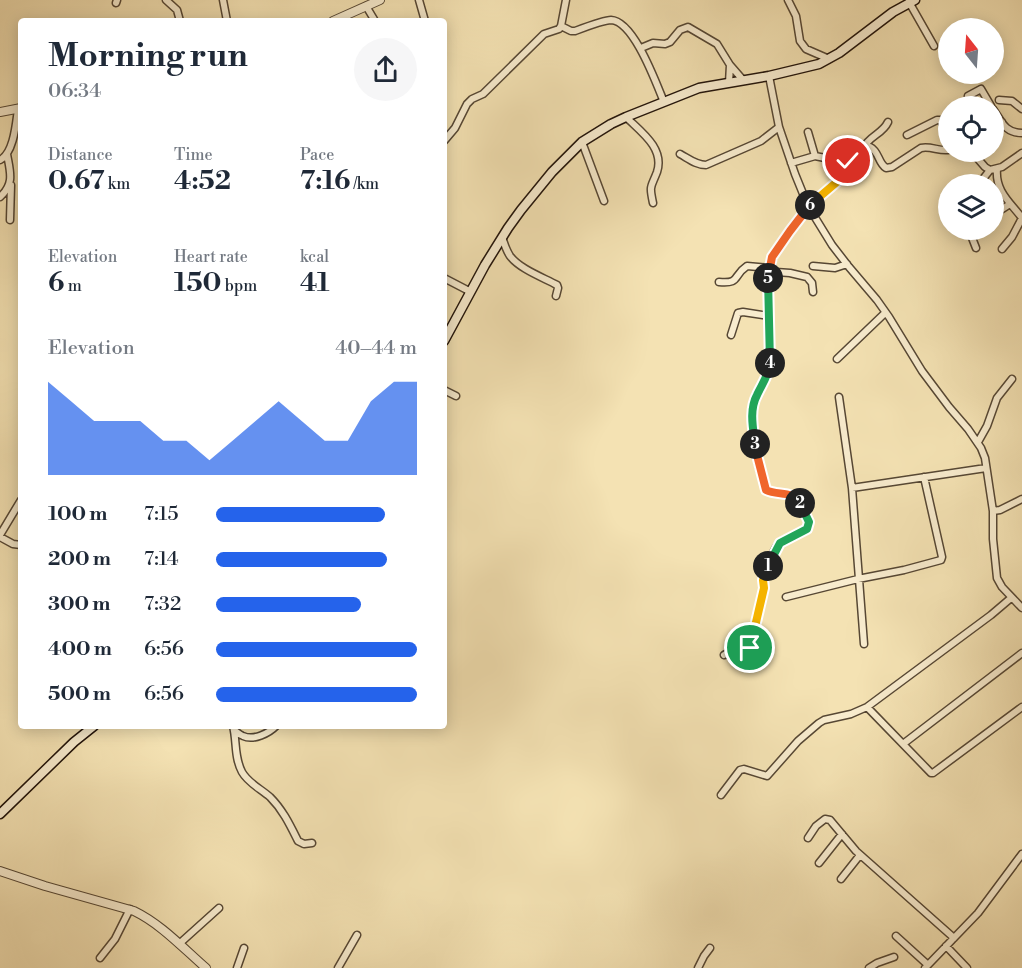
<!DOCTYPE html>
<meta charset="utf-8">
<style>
body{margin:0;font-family:"Libre Bodoni",serif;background:#f6f6f7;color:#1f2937;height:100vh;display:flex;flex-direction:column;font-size:22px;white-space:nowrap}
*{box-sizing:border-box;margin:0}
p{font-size:20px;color:#747a83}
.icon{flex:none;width:33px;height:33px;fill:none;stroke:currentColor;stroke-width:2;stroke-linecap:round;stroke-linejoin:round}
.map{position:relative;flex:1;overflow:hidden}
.panel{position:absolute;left:18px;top:18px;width:429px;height:711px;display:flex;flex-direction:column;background:#fff;border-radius:6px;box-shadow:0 3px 15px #0003}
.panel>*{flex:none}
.needle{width:39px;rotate:343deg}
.controls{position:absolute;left:938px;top:18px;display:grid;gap:12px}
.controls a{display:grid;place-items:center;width:66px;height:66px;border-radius:50%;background:#fff;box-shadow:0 3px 15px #0003;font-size:30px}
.pin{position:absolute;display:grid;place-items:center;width:51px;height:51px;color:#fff;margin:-26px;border:3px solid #fff;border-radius:50%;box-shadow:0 2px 6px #0007}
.km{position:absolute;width:30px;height:30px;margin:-15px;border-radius:50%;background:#222;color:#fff;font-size:16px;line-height:30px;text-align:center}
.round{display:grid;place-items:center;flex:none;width:63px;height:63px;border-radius:32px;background:#f6f6f7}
.headline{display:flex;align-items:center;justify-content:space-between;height:102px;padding:0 30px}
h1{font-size:33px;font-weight:800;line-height:45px}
.metrics{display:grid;grid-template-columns:repeat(3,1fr);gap:9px;height:102px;padding:6px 30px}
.metrics div{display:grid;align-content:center}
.metrics b{font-size:26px;font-weight:800}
.metrics small{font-size:16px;font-weight:400}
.metrics p{font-size:16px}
.chart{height:168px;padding:12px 30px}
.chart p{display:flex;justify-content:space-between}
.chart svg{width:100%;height:108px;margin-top:6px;fill:#2563eb;opacity:.7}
ul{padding:0 30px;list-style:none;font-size:20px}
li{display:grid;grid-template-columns:96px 72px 1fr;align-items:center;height:45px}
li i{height:15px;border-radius:8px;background:#2563eb}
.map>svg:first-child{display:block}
</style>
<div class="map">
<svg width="1022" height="968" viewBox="0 0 1022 968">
<rect width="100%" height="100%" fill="#f4e2b3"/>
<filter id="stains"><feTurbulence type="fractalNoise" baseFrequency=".00333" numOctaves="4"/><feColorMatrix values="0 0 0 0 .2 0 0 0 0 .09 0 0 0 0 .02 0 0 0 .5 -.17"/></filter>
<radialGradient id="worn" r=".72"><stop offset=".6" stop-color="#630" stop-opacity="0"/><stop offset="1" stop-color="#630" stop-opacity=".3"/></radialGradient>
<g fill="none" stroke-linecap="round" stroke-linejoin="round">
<defs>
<path id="minor" d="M166,0L177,10L180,21
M223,0L227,21
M419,0L425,21
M788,0L796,16L800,41L806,49L829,59
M909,2L934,46
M116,3L117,0
M366,6L375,21
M561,26L571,31H575C583,28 604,20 611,20C634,21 656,83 664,102
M641,48L653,43L665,44L670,42L680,30L688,27L717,44L730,65L729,83
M730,65L743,80
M769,76L779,127L795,174L808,206L832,245L849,267L877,300L889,317L922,371L949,407L968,429L981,448L985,458L993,511V539L997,578L1002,587L1022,608
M968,96L981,89L991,106
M999,100L1012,101L1022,109
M993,109C1002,122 1005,133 1022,133
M626,117C640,131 665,148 657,172C651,188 649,184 653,203
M993,126L1002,122
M808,132L815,156
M907,135L937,120H940L948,131
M444,141L455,128L467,104L472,99L483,94L544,34L559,29L561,26L566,0
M582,142L604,201
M862,150C869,135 882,135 888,122
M972,152L985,167L990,170L1002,167L1022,153
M680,154C689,159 696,165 706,165L761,141L779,127
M0,160C14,153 16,123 18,109
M791,163L815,156L845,162L852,159L861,151L870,147C879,151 878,163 886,168L892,167L921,148C931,146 938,151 948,150
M997,169C995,191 1010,202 1022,218
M979,184L990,170
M0,197C15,183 10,172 7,154
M993,215L1010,204
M10,220L11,185
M969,230L976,248
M502,237C504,243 506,250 510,256C520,269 542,277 557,285L558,288L556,296
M1002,249L1012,237L1022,218
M813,266L835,268L847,264
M444,278L469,291
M719,282C741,284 732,276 747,266L770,268L776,272L790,273L807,277L812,283L813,292
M731,335L738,313L743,312L769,316
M837,359L885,313
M444,390L456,396
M839,397L852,488L864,644
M978,442L987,426L997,398L1012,379
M852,488L986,468
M993,511L1000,510L1022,499
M0,535L21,500
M0,537L13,544L21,545
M786,597L858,579L904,570L941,560L942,557L924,477
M724,655L738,647L747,650L750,648L764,588C762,578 773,546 782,541C793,534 815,535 806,515C804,510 801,503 797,499C789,490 776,495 767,490C757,469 749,424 754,402C758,388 768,378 770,363L768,285L773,257L790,231L808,206L845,175L846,168L845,162
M867,707L931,773H933L1022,707
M233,726C237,742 234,757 242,772C248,783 261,789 270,797C283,810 290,825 298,841L304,844L312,843
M234,730C235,731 242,736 243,736C254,741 269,733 276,726
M903,744L1022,653
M721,795L740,770L744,769L767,776L798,741L819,723L824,720L851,714L867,707L991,615L1011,598
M808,838L816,826L825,819L830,820L856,851L954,938
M819,863L842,834
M841,879L860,855
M896,936L928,965
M179,944L219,908
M946,946L967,968
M100,958L115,939L130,909
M237,968L244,948
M338,968L357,935
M698,968L704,956L710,948
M869,968L877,963L894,957
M925,968L978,913L1022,854"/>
<path id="tertiary" d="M333,21L380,0
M0,112L21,108
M0,871L45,886L134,911C161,924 183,948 206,968"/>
<path id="secondary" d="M444,341L485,265L508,228L521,210L552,172L582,142L611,124L626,117L699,88L769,76L819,64L839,53L893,12L915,0
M0,814L74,742L94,726"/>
</defs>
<!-- minor casing -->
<use href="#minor" stroke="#564734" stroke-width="9"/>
<!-- tertiary casing -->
<use href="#tertiary" stroke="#564734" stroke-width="10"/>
<!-- secondary casing -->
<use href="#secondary" stroke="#21130a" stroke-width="11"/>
<!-- minor -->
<use href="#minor" stroke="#f8ecce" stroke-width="6"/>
<!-- tertiary -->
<use href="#tertiary" stroke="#f8ecce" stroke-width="8"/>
<!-- secondary -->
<use href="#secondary" stroke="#f8ecce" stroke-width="8"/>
</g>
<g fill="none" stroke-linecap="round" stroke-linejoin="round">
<defs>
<path id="split-1" d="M750,648L764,588L763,580L768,566"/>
<path id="split-2" d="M768,566L780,543L807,529L809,522L800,503"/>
<path id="split-3" d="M755,444L758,459L766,490C778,496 792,490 800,503"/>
<path id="split-4" d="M755,444C753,428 749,410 757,395C762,384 769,375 770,363"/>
<path id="split-5" d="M768,278L770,363"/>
<path id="split-6" d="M768,278L772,257L790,231L810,205"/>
<path id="split-7" d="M810,205L845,175L846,168L845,162L848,161"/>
</defs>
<!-- split-1 casing -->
<use href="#split-1" stroke="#fff" stroke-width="12"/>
<!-- split-2 casing -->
<use href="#split-2" stroke="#fff" stroke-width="12"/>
<!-- split-3 casing -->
<use href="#split-3" stroke="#fff" stroke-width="12"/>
<!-- split-4 casing -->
<use href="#split-4" stroke="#fff" stroke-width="12"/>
<!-- split-5 casing -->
<use href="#split-5" stroke="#fff" stroke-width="12"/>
<!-- split-6 casing -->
<use href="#split-6" stroke="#fff" stroke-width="12"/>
<!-- split-7 casing -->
<use href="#split-7" stroke="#fff" stroke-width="12"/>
<!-- split-1 -->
<use href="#split-1" stroke="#f5b400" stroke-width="8"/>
<!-- split-2 -->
<use href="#split-2" stroke="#22a559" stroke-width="8"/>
<!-- split-3 -->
<use href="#split-3" stroke="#f0652b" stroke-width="8"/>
<!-- split-4 -->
<use href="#split-4" stroke="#22a559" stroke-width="8"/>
<!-- split-5 -->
<use href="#split-5" stroke="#22a559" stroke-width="8"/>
<!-- split-6 -->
<use href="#split-6" stroke="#f0652b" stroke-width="8"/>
<!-- split-7 -->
<use href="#split-7" stroke="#f5b400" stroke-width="8"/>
</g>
<rect width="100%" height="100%" filter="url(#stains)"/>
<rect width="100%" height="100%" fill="url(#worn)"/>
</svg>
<div class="controls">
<a><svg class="needle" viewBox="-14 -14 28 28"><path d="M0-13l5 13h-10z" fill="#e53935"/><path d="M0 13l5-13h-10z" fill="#747a83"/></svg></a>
<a><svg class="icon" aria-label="locate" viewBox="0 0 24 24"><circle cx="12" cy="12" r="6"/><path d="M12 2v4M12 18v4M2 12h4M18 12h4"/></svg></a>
<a><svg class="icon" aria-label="layers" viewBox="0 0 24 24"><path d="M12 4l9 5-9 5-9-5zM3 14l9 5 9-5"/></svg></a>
</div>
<div class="pin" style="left:750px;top:648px;background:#1e9e55"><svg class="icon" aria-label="arrive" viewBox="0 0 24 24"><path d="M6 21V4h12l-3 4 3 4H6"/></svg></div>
<div class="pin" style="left:848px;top:161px;background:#d93025"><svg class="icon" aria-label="check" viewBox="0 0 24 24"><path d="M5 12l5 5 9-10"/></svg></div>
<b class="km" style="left:768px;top:566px">1</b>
<b class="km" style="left:800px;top:503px">2</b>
<b class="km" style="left:755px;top:444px">3</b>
<b class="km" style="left:770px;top:363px">4</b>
<b class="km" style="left:768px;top:278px">5</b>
<b class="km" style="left:810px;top:205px">6</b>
<section class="panel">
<div class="headline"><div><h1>Morning run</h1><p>06:34</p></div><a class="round"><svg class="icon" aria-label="share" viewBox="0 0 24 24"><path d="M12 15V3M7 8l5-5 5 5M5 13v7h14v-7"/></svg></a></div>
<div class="metrics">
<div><p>Distance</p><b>0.67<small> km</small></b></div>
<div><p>Time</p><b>4:52</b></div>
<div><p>Pace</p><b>7:16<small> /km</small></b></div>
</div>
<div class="metrics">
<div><p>Elevation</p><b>6<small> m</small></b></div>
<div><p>Heart rate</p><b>150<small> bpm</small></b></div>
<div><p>kcal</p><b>41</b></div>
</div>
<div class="chart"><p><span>Elevation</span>40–44 m</p>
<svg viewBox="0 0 160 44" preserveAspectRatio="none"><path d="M0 44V6L10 14L20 22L30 22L40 22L50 30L60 30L70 38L80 30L90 22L100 14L110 22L120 30L130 30L140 14L150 6L160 6V44z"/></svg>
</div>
<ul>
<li><b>100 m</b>7:15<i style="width:84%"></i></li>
<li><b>200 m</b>7:14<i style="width:85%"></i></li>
<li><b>300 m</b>7:32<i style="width:72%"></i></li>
<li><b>400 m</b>6:56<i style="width:100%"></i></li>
<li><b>500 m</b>6:56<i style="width:100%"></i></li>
</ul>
</section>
</div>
